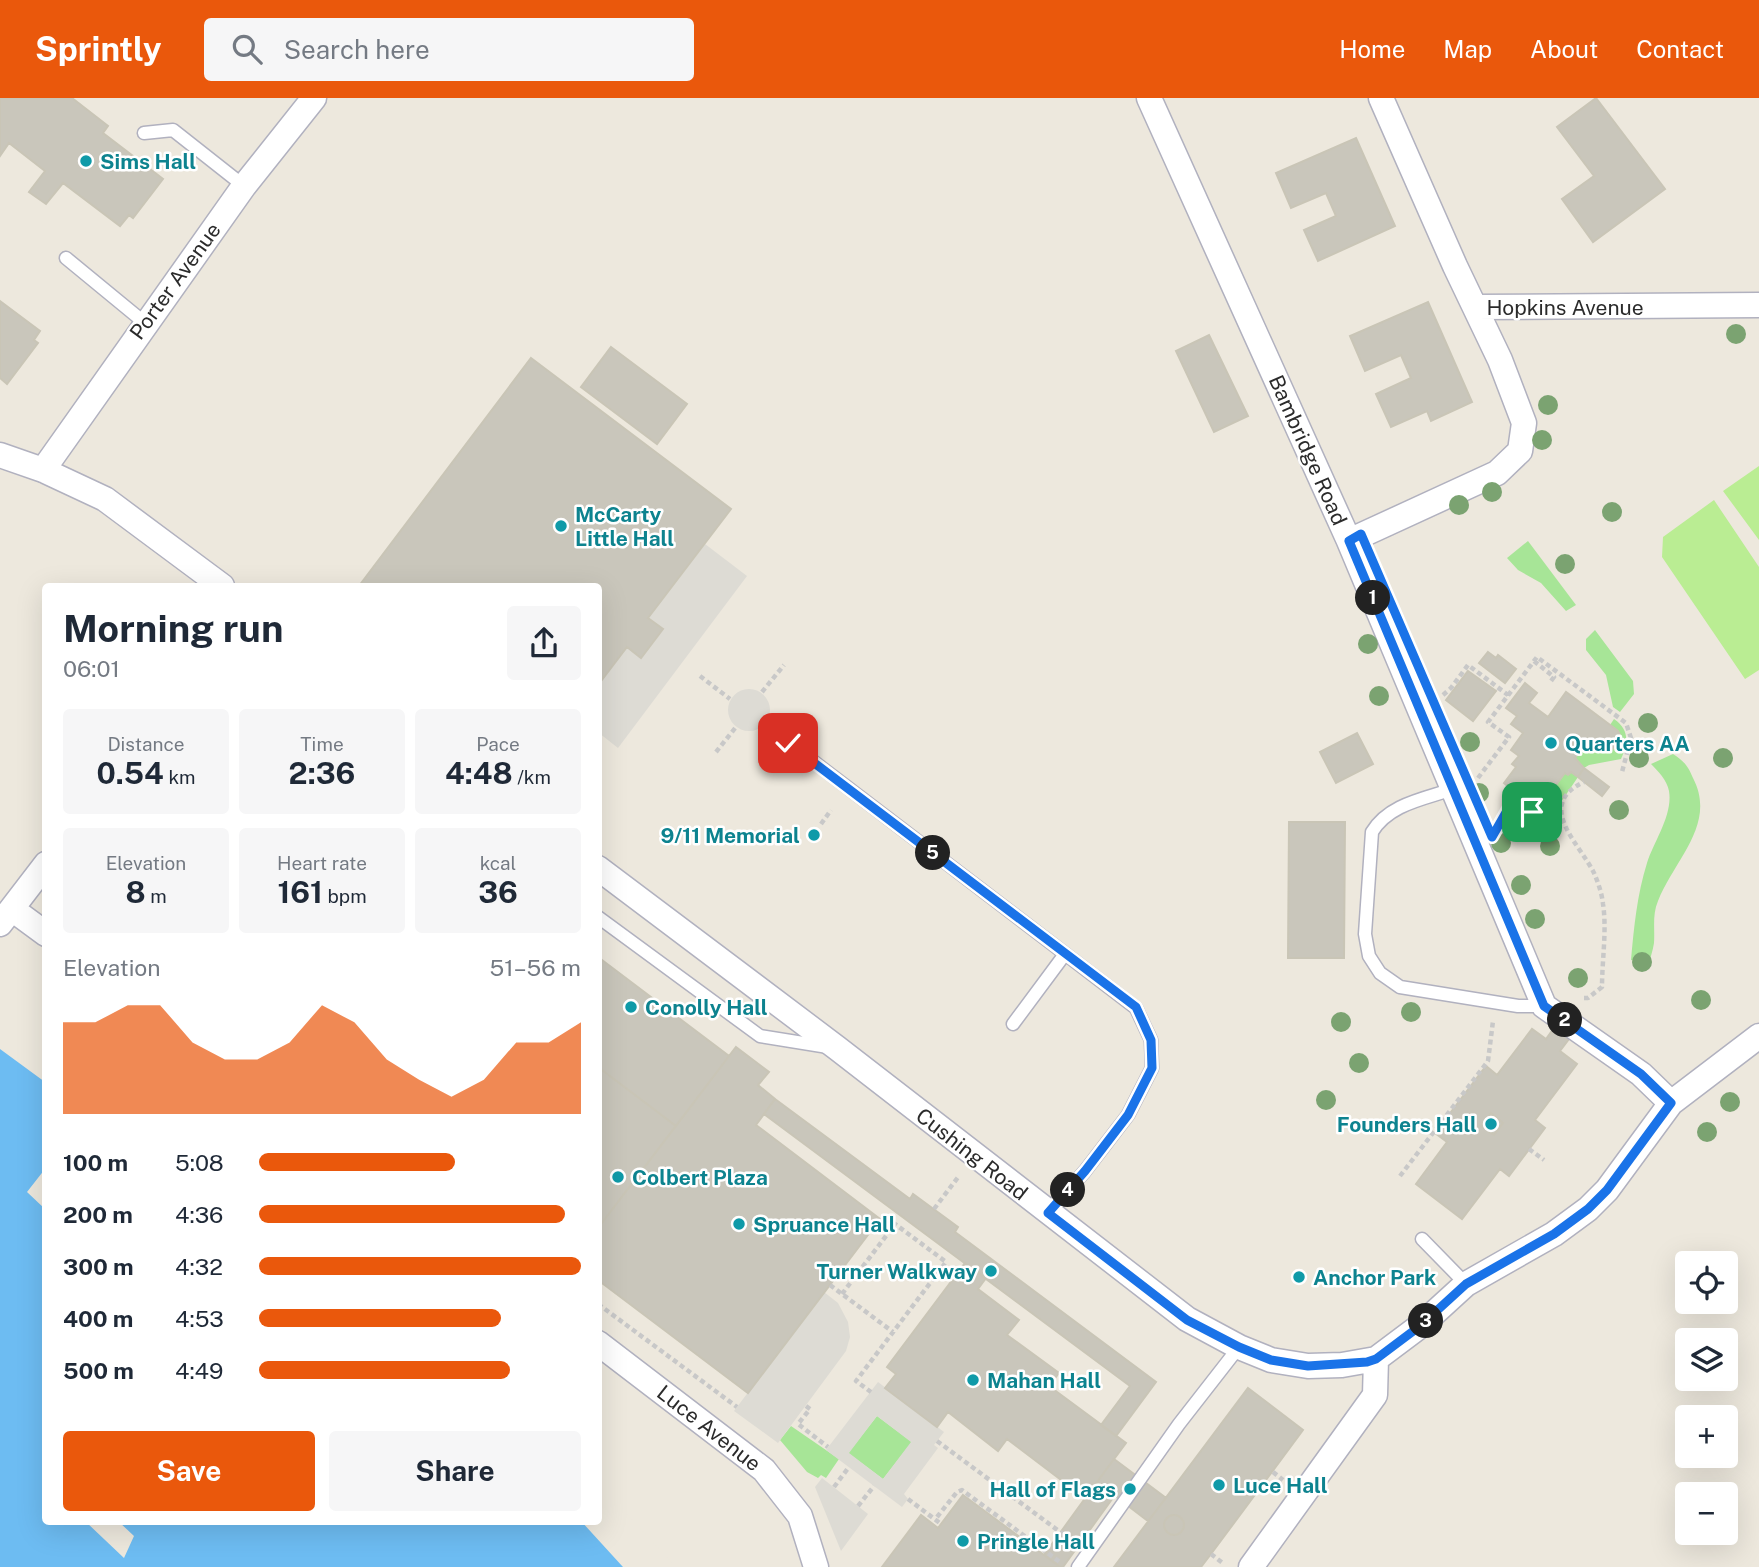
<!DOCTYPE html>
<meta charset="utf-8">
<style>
body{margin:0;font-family:"Public Sans",sans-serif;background:#f6f6f7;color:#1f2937;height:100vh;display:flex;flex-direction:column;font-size:26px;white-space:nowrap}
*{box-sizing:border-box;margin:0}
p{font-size:23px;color:#747a83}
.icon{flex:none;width:38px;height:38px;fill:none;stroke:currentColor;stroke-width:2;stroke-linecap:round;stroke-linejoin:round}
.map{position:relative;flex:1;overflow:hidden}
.side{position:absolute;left:42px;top:485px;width:560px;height:942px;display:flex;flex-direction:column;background:#fff;border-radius:7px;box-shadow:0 7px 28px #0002}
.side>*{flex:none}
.tools{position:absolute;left:1675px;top:1153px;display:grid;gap:14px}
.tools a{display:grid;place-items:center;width:63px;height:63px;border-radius:7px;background:#fff;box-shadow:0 7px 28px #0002;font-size:35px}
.pin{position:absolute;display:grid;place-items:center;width:60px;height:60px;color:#fff;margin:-30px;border-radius:14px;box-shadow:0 4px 10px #0006}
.km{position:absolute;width:35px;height:35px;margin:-18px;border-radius:50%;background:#222;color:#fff;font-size:19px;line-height:35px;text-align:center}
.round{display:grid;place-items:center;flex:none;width:74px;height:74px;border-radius:7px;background:#f6f6f7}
.headline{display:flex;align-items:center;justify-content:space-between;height:119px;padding:0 21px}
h1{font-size:38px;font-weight:700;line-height:52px}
.stats{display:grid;grid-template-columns:repeat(3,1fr);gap:10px;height:119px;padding:7px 21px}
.stats div{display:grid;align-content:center;border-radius:7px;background:#f6f6f7;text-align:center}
.stats b{font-size:30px;font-weight:700}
.stats small{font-size:19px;font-weight:400}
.stats p{font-size:19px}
.chart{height:196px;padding:14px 21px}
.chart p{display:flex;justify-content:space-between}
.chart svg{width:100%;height:126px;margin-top:7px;fill:#ea580c;opacity:.7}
.primary-button{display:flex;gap:14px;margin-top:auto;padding:14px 21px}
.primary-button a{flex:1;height:80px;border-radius:7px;background:#ea580c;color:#fff;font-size:28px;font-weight:700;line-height:80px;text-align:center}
.primary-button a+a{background:#f6f6f7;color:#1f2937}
ul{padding:0 21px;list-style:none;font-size:23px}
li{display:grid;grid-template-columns:112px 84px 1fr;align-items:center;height:52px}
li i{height:18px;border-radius:9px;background:#ea580c}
header{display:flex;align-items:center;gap:42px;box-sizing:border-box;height:98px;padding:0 35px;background:#ea580c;color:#fff}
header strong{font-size:33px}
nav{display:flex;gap:38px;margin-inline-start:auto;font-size:24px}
.search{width:490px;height:63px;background:#f6f6f7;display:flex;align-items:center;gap:18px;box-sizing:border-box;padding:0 24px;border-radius:7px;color:#747a83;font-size:26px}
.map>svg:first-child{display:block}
</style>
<header>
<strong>Sprintly</strong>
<div class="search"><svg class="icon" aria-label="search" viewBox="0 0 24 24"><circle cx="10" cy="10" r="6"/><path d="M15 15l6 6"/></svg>Search here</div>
<nav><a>Home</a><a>Map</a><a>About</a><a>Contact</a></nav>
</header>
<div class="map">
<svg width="1759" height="1469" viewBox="0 0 1759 1469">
<rect width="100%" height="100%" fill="#ede8dd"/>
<!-- green -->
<path fill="#a7e597" d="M1528,443L1576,507L1566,513L1541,485L1518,472L1507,460Z
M1595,532L1633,583L1634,596L1620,614L1613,609L1606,577L1586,552V541Z
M1614,621C1630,632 1628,645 1621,661L1589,667L1584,670L1575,660L1590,640L1607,652L1614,651L1620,646V636L1610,627Z
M1673,656C1684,663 1688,668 1693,680C1717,726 1675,761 1658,803C1652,817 1655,831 1654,845C1653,852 1650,860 1649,866L1631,862C1634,829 1637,797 1647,765C1654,743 1673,717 1669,693C1667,682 1658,673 1651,666Z
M1571,674L1578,679L1561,704L1556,706L1545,711H1533L1520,707L1526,699L1535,706L1545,693L1565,675L1568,677Z
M877,1318L912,1344L883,1381L848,1355Z
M791,1328L839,1361L826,1380L821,1377L818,1380L807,1374L780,1342Z"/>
<!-- pitch -->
<path fill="#baed93" d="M1759,368V442L1723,393Z
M1714,402L1759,469V572L1745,581L1662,459L1663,439Z"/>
<!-- plaza -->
<path fill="#dddbd4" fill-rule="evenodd" d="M705,446L747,478L618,650L599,635L598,587L627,549L641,560L663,532L648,520Z
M728 612a21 21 0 1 1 42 0a21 21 0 1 1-42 0Z
M824,1194L838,1205L848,1224L850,1239L846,1253L778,1345L734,1313Z
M878,1284L944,1334L934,1347L938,1350L904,1396L908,1401L902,1409L826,1352ZM877,1318L911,1344L883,1381L849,1355Z
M822,1380L868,1416L841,1453L815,1389Z"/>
<!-- water -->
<path fill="#6dbcf2" d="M0,951L45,984V1071L27,1094L45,1111L46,1423H598L672,1469H0Z"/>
<!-- pier -->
<path fill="#ede8dd" d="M598,1394L623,1412L676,1469H623L581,1423H598Z
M85,1423H118L134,1438L124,1460Z"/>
<!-- building -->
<path fill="#c9c6bb" stroke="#c9c5b6" stroke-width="2" d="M0,0H72L108,28L103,35L163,81L133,120L129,117L120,128L63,85L46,106L29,94L45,73L9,45L0,58Z
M1596,0L1665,91L1593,144L1562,101L1594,78L1557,29Z
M1356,40L1395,128L1318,163L1304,132L1336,118L1326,95L1291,110L1276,75Z
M0,203L40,233L34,242L38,245L7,286L0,280Z
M1428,204L1472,304L1431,323L1427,313L1391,329L1376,296L1411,280L1401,257L1365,273L1350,238Z
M1209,237L1248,318L1214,334L1176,253Z
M611,249L687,306L657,346L581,289Z
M531,260L731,411L648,520L663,531L641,560L627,549L598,587V488H359Z
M1488,554L1496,560L1498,557L1516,571L1505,585L1479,565Z
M1468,573L1496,593L1473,623L1446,602Z
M1525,585L1537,595L1529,605L1548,619L1566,594L1618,633L1621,639L1619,646L1611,652L1604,651L1590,640L1575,660L1584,670L1578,679L1571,674L1568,677L1565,675L1549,696L1545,693L1534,707L1526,699L1520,707L1507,696L1511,691L1504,685L1516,669L1512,666L1519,658L1511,652L1523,635L1511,626L1517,618L1506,610Z
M1357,635L1373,666L1336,685L1320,654Z
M1584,670L1609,689L1602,698L1578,679Z
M1289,724H1345L1344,860H1288Z
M598,859L729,958L676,1028L598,969Z
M1554,930L1569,941L1560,953L1577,966L1535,1022L1545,1030L1509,1078L1500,1071L1462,1121L1416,1086L1447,1044L1435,1035L1486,968L1497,977L1532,931L1546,941Z
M736,949L769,974L758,987L775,1001L756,1027L880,1121L748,1295L598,1182V1130Z
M598,969L676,1028L598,1130Z
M775,1001L910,1101L913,1096L958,1129L955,1134L1156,1284L1116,1338L1101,1327L1130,1288L764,1016Z
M1491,1015L1503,1025L1494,1037L1481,1028Z
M965,1165L986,1180L978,1191L1019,1222L1007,1237L1059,1275L1049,1288L1126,1345L1085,1400L1007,1341L998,1353L948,1314L937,1329L885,1290L896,1276L887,1269Z
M1248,1290L1303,1332L1211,1456L1201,1469H1114Z
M1114,1361L1166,1400L1148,1423L1097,1384Z
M1097,1384L1115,1397L1063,1469H1060L1044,1457Z
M963,1397L1044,1457L1060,1469H882L921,1417L938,1430Z
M1164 1427a10 10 0 1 1 20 0a10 10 0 1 1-20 0Z"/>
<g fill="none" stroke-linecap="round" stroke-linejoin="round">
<defs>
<path id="lane" d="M144,35L173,32L244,88
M66,160L145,225
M788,644L1136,910L1151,942L1152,970L1128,1017L1085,1073L1048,1115
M1453,691C1424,701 1389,706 1372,734L1365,836L1369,858L1380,875L1400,889L1518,908H1544
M598,819L760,938L828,949
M1013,926L1065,856
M1422,1141L1466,1186
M1078,1469L1179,1326L1239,1249"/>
<path id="street" d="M1149,0L1349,443L1544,908L1641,976L1671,1005
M1475,209L1759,207
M0,357L43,372L105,401L222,488
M43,372L244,88L314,0
M1349,443L1497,375L1520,353L1524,325L1500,262L1455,168L1381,0
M598,770L837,950L1187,1221L1239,1249L1271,1262L1308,1268L1342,1267L1376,1261L1420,1228L1466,1186L1554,1136L1588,1111L1607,1092L1671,1005L1759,938
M12,811L46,836
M0,826L46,766
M598,1245L764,1372L800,1418L816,1469
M1251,1469L1375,1297L1376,1261"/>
</defs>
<!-- lane casing -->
<use href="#lane" stroke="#b1b1bf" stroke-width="15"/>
<!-- street casing -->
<use href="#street" stroke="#b1b1bf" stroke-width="27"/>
<!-- path -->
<path stroke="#c8c8c8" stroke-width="4.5" stroke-dasharray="5 3.5" stroke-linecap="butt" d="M1534,563L1554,579L1551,583
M700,578L730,601
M762,594L784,567
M1443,597L1451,590L1468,567L1508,597
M716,654L736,629
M1478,680L1509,639L1488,624L1537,559L1626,625L1631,640L1622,674
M1512,704C1531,717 1543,715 1563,706
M821,726L831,712
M1498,728L1514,701
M1584,900H1588L1602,889C1602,862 1607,832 1603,806C1602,796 1598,784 1594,775C1580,746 1534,707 1584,684
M1529,1051L1544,1062
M1400,1078L1488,963L1493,923
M934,1111L959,1078
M830,1187L893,1234
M842,1196L895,1126L946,1164L856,1283L871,1294
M598,1206L737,1309
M806,1308L810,1311L798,1326L828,1349
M937,1343L1071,1442
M1273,1374L1283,1382
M834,1389L849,1369
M908,1401L941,1426
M858,1408L874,1388
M937,1419L957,1394L962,1392L1060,1464
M1211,1456L1224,1466"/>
<!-- lane -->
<use href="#lane" stroke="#fff" stroke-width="12"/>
<!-- street -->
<use href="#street" stroke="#fff" stroke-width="24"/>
</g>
<!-- trees -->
<g fill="#7ba371">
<circle cx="1736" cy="236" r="10"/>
<circle cx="1548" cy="307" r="10"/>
<circle cx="1542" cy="342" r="10"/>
<circle cx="1492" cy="394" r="10"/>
<circle cx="1459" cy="407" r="10"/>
<circle cx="1612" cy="414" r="10"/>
<circle cx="1565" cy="466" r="10"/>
<circle cx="1368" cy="546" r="10"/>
<circle cx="1379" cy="598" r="10"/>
<circle cx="1648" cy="625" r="10"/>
<circle cx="1470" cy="644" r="10"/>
<circle cx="1639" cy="660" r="10"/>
<circle cx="1723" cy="660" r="10"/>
<circle cx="1479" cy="695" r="10"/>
<circle cx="1619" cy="712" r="10"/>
<circle cx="1501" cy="745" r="10"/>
<circle cx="1550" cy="748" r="10"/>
<circle cx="1521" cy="787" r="10"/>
<circle cx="1535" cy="821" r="10"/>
<circle cx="1642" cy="864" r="10"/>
<circle cx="1578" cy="880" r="10"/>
<circle cx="1701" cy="902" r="10"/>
<circle cx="1411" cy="914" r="10"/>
<circle cx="1341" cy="924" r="10"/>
<circle cx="1359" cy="965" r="10"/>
<circle cx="1326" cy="1002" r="10"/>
<circle cx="1730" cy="1004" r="10"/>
<circle cx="1707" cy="1034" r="10"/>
</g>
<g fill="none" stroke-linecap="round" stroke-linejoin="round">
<defs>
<path id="route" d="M788,645L1136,909L1151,942L1152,970L1128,1017L1085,1073L1048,1115L1187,1222L1239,1249L1271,1262L1308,1268L1367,1264L1376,1261L1420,1228L1466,1186L1554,1136L1588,1111L1607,1092L1671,1005L1641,976L1544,908L1349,443L1361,436L1492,739L1512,704L1532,714"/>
</defs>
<!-- route casing -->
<use href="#route" stroke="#fff" stroke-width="14"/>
<!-- route -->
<use href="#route" stroke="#1a73e8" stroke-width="9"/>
</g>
<!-- markers -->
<g fill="#0f9aa8" stroke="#fff" stroke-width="2.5">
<circle cx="86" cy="63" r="7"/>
<circle cx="561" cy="428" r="7"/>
<circle cx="1551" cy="645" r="7"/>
<circle cx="814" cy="737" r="7"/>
<circle cx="631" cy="909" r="7"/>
<circle cx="1491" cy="1026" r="7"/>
<circle cx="618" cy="1079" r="7"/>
<circle cx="739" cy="1126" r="7"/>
<circle cx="991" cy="1173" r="7"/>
<circle cx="1299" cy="1179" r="7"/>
<circle cx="973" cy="1282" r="7"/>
<circle cx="1219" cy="1387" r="7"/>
<circle cx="1130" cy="1391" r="7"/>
<circle cx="963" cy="1443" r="7"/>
</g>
<g text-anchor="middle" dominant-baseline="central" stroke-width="5" stroke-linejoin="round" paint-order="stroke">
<!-- culture labels -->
<g font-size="21" font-weight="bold" fill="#0d838f" stroke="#fff" text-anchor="start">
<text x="100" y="63">Sims Hall</text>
<text x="575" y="416">McCarty<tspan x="575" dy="24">Little Hall</tspan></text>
<text x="1565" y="645">Quarters AA</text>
<text x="800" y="737" text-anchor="end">9/11 Memorial</text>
<text x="645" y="909">Conolly Hall</text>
<text x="1477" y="1026" text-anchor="end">Founders Hall</text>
<text x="632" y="1079">Colbert Plaza</text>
<text x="753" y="1126">Spruance Hall</text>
<text x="977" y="1173" text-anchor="end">Turner Walkway</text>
<text x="1313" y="1179">Anchor Park</text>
<text x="987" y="1282">Mahan Hall</text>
<text x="1233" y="1387">Luce Hall</text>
<text x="1116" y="1391" text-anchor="end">Hall of Flags</text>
<text x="977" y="1443">Pringle Hall</text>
</g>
<!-- street labels -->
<g font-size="21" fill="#2b2b2b" stroke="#fff">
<text transform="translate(175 183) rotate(-54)">Porter Avenue</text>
<text x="1565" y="209">Hopkins Avenue</text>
<text transform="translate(1308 352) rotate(66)">Bambridge Road</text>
<text transform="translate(972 1056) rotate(38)">Cushing Road</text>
<text transform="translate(709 1330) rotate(38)">Luce Avenue</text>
</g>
</g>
</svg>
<div class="tools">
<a><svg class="icon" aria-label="locate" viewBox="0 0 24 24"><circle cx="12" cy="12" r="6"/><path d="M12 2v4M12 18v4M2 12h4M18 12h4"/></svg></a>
<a><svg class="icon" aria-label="layers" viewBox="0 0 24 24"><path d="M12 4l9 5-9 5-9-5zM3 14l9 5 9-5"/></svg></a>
<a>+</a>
<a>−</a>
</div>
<div class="pin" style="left:1532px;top:714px;background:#1e9e55"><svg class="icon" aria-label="arrive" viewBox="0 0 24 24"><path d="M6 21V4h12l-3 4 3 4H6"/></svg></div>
<div class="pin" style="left:788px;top:645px;background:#d93025"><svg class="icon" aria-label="check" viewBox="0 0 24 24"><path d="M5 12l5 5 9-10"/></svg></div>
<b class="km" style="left:1373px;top:500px">1</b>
<b class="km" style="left:1565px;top:922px">2</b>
<b class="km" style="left:1426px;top:1223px">3</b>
<b class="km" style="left:1068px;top:1092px">4</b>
<b class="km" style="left:933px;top:755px">5</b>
<section class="side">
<div class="headline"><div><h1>Morning run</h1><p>06:01</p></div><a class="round"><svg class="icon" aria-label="share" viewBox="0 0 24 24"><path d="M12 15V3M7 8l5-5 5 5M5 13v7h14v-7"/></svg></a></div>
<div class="stats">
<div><p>Distance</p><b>0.54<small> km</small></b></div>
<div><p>Time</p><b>2:36</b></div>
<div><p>Pace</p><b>4:48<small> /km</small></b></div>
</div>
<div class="stats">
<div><p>Elevation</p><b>8<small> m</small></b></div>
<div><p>Heart rate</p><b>161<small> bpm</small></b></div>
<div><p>kcal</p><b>36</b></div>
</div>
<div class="chart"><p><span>Elevation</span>51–56 m</p>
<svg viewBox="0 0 160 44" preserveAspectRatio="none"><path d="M0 44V12L10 12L20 6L30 6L40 19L50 25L60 25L70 19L80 6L90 12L100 25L110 32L120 38L130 32L140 19L150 19L160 12V44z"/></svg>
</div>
<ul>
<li><b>100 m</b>5:08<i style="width:61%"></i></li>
<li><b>200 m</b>4:36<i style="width:95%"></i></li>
<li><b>300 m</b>4:32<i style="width:100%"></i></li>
<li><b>400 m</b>4:53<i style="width:75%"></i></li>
<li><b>500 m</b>4:49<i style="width:78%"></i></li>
</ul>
<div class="primary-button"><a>Save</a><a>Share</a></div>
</section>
</div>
